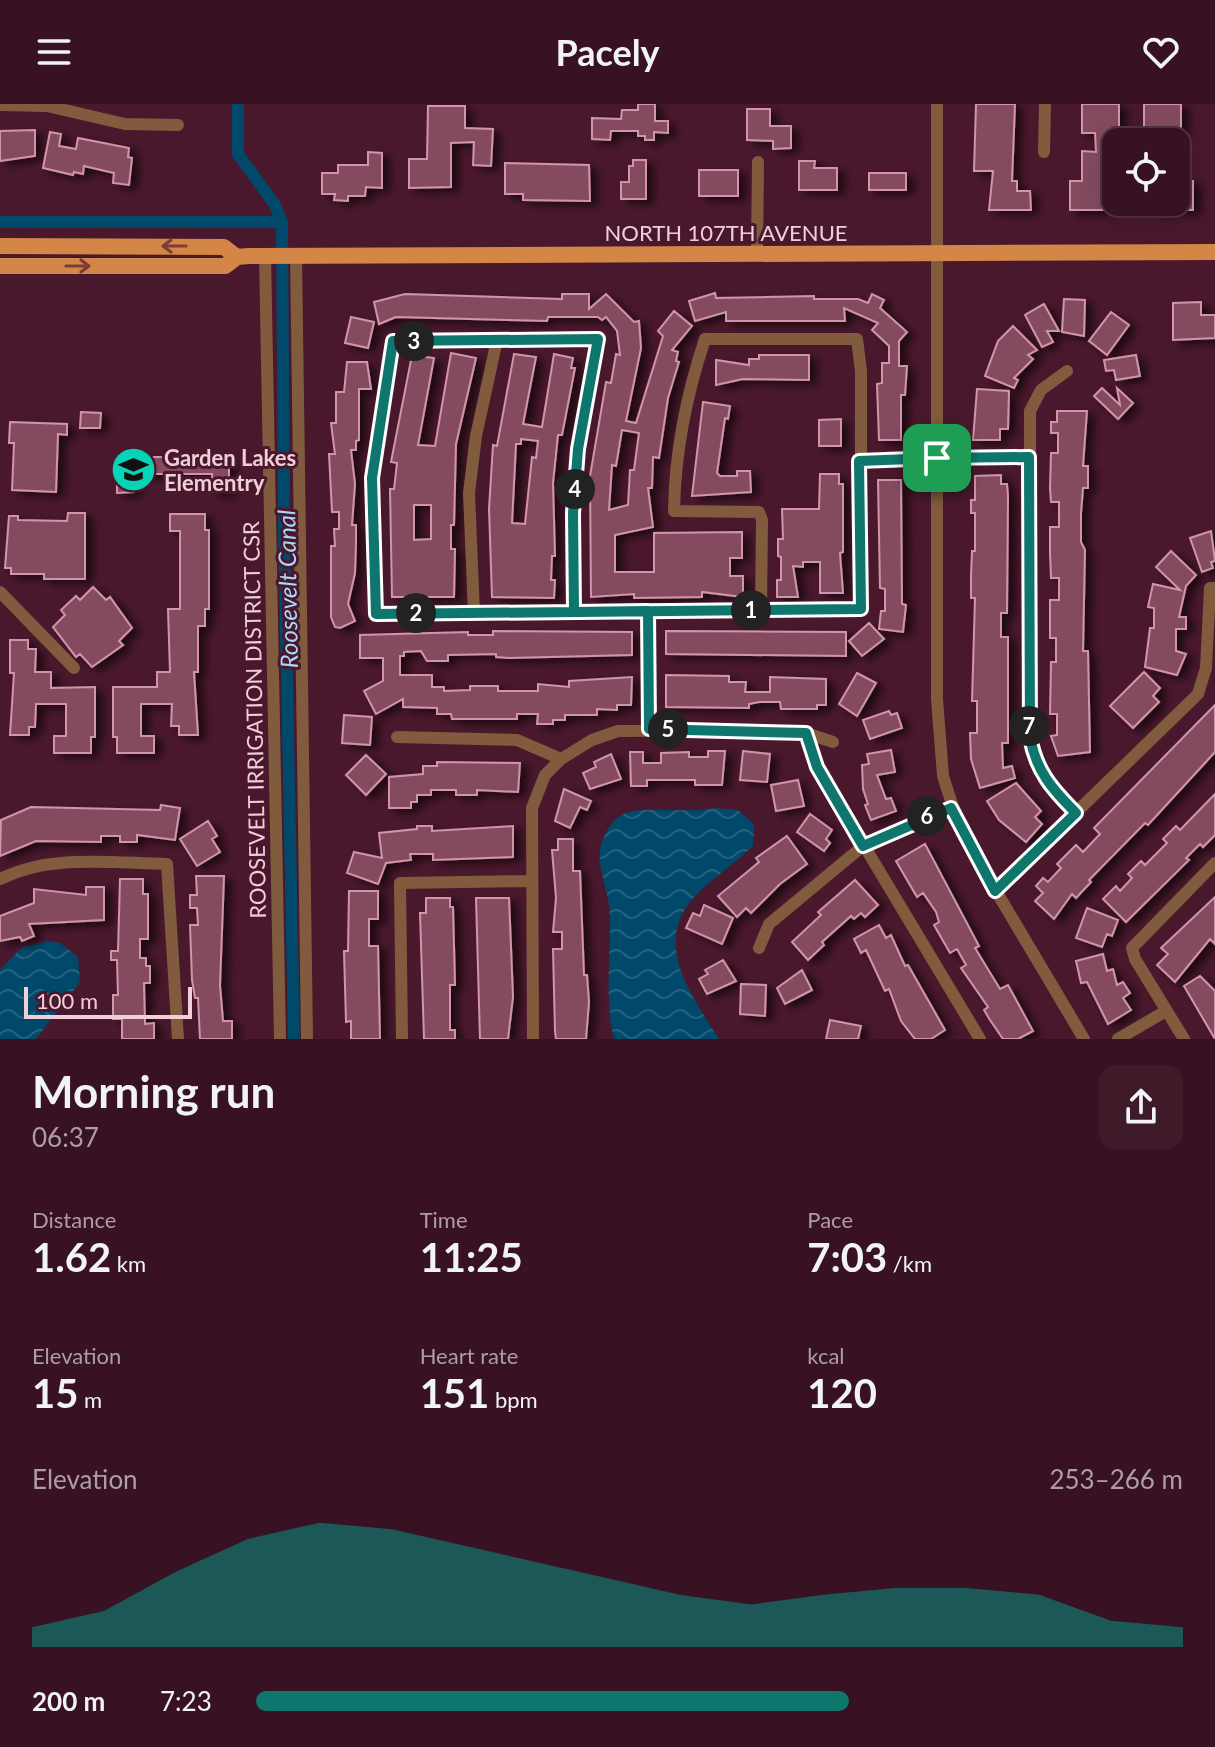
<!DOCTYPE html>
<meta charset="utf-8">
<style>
body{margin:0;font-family:Lato,sans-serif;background:#3f1b2a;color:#f1f3f6;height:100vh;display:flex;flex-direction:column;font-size:30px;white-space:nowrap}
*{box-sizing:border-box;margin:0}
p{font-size:26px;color:#ab9ea5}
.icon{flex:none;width:44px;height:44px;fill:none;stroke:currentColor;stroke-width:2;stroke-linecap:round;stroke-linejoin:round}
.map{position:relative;height:935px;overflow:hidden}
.side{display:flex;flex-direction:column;background:#381222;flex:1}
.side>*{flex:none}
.fabs{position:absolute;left:1102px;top:24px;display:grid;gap:16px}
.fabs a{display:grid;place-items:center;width:88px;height:88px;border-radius:16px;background:#381222;box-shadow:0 8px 32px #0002,0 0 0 2px #523240;font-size:40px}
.scale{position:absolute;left:24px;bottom:20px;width:168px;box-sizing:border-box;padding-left:8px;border:4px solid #f0cfd9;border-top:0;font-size:22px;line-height:28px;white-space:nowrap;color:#f0cfd9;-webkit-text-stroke:6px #4a182d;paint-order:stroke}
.pin{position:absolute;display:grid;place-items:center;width:68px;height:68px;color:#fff;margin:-34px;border-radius:16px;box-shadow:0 4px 12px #0006}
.km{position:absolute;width:40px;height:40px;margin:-20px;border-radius:50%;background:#222;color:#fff;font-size:22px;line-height:40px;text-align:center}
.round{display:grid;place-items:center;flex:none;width:84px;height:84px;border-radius:16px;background:#3f1b2a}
.summary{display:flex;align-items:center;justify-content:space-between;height:136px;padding:0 32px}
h1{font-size:44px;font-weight:700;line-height:60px}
.figures{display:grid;grid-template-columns:repeat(3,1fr);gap:12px;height:136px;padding:8px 32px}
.figures div{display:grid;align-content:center}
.figures b{font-size:40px;font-weight:700}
.figures small{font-size:22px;font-weight:400}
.figures p{font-size:22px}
.chart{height:224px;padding:16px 32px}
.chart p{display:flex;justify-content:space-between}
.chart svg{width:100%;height:144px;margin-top:8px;fill:#0f766e;opacity:.7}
ul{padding:0 32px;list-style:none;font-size:26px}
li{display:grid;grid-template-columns:128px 96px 1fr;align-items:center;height:60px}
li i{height:20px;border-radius:10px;background:#0f766e}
header{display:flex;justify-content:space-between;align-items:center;height:104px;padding:0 32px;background:#381222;font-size:36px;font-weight:700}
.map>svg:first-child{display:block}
</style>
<header><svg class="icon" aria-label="menu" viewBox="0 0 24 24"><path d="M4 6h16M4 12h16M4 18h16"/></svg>Pacely<svg class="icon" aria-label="heart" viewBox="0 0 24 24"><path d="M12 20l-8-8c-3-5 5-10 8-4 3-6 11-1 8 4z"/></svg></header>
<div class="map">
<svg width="1215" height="935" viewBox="0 0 1215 935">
<defs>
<pattern id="water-waves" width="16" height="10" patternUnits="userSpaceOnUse" patternTransform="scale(2)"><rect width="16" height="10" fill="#00496b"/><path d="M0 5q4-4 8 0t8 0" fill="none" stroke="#266280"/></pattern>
<filter id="shadow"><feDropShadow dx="7" dy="4" stdDeviation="4" flood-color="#0009"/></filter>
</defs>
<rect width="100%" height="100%" fill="#4a182d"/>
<!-- water -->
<path fill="url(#water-waves)" d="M715,704L738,706L754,720L753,742C736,758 718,771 701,786C648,835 690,889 719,935H614C604,894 611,853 610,812C610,790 597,765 600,745C603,732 612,715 623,710C642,701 689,710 715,704Z
M47,837L60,839L78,853L80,878L36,935H0V866L21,844Z"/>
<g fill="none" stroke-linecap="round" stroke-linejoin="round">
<!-- canal -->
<path stroke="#00496b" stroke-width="12" d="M238,0V50L275,101L282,118L284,423L294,935
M0,118H282"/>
</g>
<!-- building -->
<path fill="#844c60" stroke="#d294a9" stroke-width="2" fill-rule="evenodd" filter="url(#shadow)" d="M638,0H655V17H668V29L654,28V36H645V32H638V27H611L610,36L592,35V14L621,15L622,6H638Z
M976,0H1015L1012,77H1017V87H1030L1031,106H989L993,67H974Z
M1082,0H1119V38H1116V67H1111V106H1070V77H1082V47L1096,48L1095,29H1082Z
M1144,0H1181V29H1167V38H1144Z
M428,2H465V24L493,25L491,62L473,61L474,38L451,39V83L409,84V55H427Z
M747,5H770V22H791V44L773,45V37L747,36Z
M35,26V52L0,57V27Z
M50,28L61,30L59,42L76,45L78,34L129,44L128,53L132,54L129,81L113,79L114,69L84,62L83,70L74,68L73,71L43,64Z
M368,48L382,49V84L366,83L365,92H348V97L334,96L335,90H322V69H338V61H368Z
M633,56H646V95H621V78H629V62H633Z
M799,57H815L814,64H837V86H799Z
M505,59L589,61L590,97L523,96V90H505Z
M699,66H738V92H699Z
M869,69H906V86H869Z
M1176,77H1193V106H1154V98H1176Z
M715,189L716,194L814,192V195H858L868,199L872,190L884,196L880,204L907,228L899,237V262H907L905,291H901V336H879L877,280L882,279V259H889V242L872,226L878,219L844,204L845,217H726V208L695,217L689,197Z
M405,190L562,195V190H589V205L606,190L634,218L639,217L641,244L626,317L636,319L663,232L658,227L674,207L692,222L672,246L678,248L676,257L679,258L668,294L659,354L653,353L652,384H648L653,423L615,431V468H654V429L742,428V454H730V472H743V493L702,488V493L634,494V490L591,493L590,372L606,278L611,279L616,250L620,251L617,227L606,213L602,216L598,213H548L547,217L396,213L379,220L374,198ZM622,326L639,329L634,366H630L628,401L609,406L612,361L616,362Z
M1064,195L1085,196L1084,232L1062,228Z
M1201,198V211H1215V234L1173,236V199Z
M1044,200L1059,227H1047L1053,238L1042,243L1025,211Z
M1111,208L1129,221L1107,251L1089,237Z
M351,213L374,218L368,244L345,239Z
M1013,222L1037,246L1028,251L1033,255L1014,274L1018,276L1014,284L985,272L998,237Z
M451,249L476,254L456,340L454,421H451V445H455L454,493H392L390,385H394L397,359L391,358L412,251L434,254L418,341L435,342ZM414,401H431V435L414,436Z
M514,250L536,253L523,320L542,323L554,250L573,254L571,264H575L562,331H558L553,379L555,452H552L551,476H555L554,494L492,493L489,405L493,341L497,342ZM521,335L538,337L536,354L532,353L525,420L512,419L516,340H521Z
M759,251H809V276L743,275L716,281V256L749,261V255H759Z
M1136,251L1140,272L1116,276L1114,266L1106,267L1104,256Z
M347,258H367L371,285H359V336L356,337V346H351L355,380L352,421H356V438L355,469L348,500L355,517L340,524L335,523L331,513V442H335L334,425H339V408H332L329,350H335L331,319H336V288H344Z
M1102,284L1120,301L1117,284L1133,299L1118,315L1094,292Z
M977,285L1009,287L1008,325H1000V336H973Z
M703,298L730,302L728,315L725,314L717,369L720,372H737V367H750L751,388L692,392Z
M1057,307H1087L1083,362H1088V384H1083L1081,409V438L1085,446L1083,547H1088L1090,648L1058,652L1051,632L1057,631V610H1050L1051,558H1056V534H1050V496H1059V474H1051L1050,449V423H1059V398H1051L1050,384L1051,349H1058V329H1051V318H1057Z
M81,308L101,309L100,324H80Z
M841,315V342H819V316Z
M10,318L67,320V331L58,330L56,388L12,386L14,339H9Z
M117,353H229V388H212V370H134V388L117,389Z
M820,370H839V380H843V448L840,449L843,489H820V458H803V463L793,462L798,493H777V476H781V453L778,452V435H783L782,405H819Z
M1001,371V380H1007L1008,392L1007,509H1001V533H1008V639H1002L1003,664L1012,662L1015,674L980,684L971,655L970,629H977V597H972L975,494H971V472L972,447H975V409H971V396H975V372Z
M878,376H901L902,500L906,501L903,528L879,525L881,507H885V485L880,484Z
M68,409H85V475H44V470H11V464H5L9,412H18V416L67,417Z
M170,410H205V426H209V505H205V522H198V568H194L198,631H179V622H171L172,600H141V632H154V649H117V633H113V583H157V568H170L168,505H180V427H170Z
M1211,427L1215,457L1211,458L1213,464L1202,468L1190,434Z
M1171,447L1196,471L1186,482L1179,513H1186V525H1176V547L1186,550L1177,571L1145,563L1150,524H1154V504L1148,503L1153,480L1180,486L1156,463Z
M93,483L106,496L110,493L132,524L119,537L123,541L92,563L80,550L76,553L53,523L65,511L61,506L76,492L80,496Z
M869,519L884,535L862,552L849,537Z
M493,527L632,528V551L509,554L496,553V550L448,551V557H427L421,547L404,548V552H400V571H432V583H444V587L470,586V582H498V587H538V580L569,583V577L632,573L631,601H617V606L597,605V611H565V616H553V620H537L538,610H517V615H452L451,610H437V604L403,603V595L376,610L364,587L383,577V554H360V531L468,528V531H493Z
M666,527L846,528V552L666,550Z
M10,536H28V545H36L35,568H51V584L95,583V633H91V649H54V632H66V600H36L35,623H29V631H10L14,569H10Z
M1144,568L1160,584L1153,592L1159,598L1133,624L1110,602Z
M857,569L876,579L857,612L839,600Z
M666,571L729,572V578H746L745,588H770V573L826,575V601H817V605H781L780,598H759L749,600V604L666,603Z
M1215,601V648L1148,721L1145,719L1089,776L1091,778L1076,794L1072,790L1054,815L1035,797L1043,789L1036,782L1043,774L1048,778L1061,764L1057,760L1076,741L1083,748L1100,730L1094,724Z
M889,607L891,611L897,609L902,624L870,635L863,616Z
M344,611L372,613L370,641L342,639Z
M891,646L895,668L877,671L886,695L891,694L896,707L871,716L865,701L868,700L863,685L862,661L869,660L867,650Z
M708,647H725L722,681H695V676H647V682H631L630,648H643V659H661V649L689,648V653H708Z
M743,647L770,650L767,678L740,676Z
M611,650L621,675L590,685L583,669L596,663L594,658Z
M366,651L386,670L366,691L346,671Z
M437,658L520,659L518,688L477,686V691H456V686H431V691H417V698H411V704H389V673L423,670V662H437Z
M798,676L804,702L776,707L771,681Z
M1016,679L1041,707L1035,713L1042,720L1026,738L999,716L987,697Z
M564,685L591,697L587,706L580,703L570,724L555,717Z
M1215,690V731L1203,743L1200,740L1186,754L1189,756L1126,818L1103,795L1116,782L1120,787L1132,774L1128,770L1141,757L1145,761L1167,739L1163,735L1176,722L1180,726Z
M161,701L180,704L175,736L137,731V738H120V732H101V738L36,737L0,752L1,716L31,703L160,706Z
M810,710L832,726L826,735L830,739L824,747L797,728Z
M208,717L217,732L212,735L220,748L197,762L180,735Z
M417,722H432V727L513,722V753L433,756V750H410L411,756L386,759L378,780L347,769L354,748L382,754L379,729L417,725Z
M787,732L807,760L780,780L751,809L746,804L737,813L718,792L759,758L756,754Z
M558,735H573V767H580L584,871H587L589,898L586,935H556L555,927L553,845H562V828H553L556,794L552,746H558Z
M925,740L979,842L975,844L1000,885L1008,881L1033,927L1018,935H1003L990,916L984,906L988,903L961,864L966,861L957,845L950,849L934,821L939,818L936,808L923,789L917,793L896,757Z
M196,772H224L220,881L223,917H232V935H200L198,894H195L192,876L190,821H198L197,804H190V791H197Z
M120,775H143V790H148V835H140V854H146V862H150V879H144L145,920L154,919V935H122V915H113V891H118L117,856H111V847H118Z
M855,776L878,801L865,813L861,809L854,815L851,812L822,838L824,841L808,856L792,838L821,811L818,808Z
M86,783H104V816L29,820L34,832L22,837L20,833L0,837V812L34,799V785L86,791Z
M349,787H378V815H369V842H378L380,935H351V917L346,918L344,847H348Z
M1215,793V840L1210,835L1175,878L1157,861L1168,850L1161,844Z
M426,794H450V803H453L455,881H450V926H455V935H424L420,809H426Z
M476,794H509L513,893L508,935H480Z
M704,801L733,814L722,840L686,824L693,809L700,812Z
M1087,804L1118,816L1112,832L1107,830L1102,843L1076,834Z
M879,821L886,834L891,831L905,862L908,861L945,926L931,935H915L901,917L889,885L885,887L866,846L861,849L854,835Z
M1103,850L1107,867L1113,865L1117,881L1123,878L1130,889L1123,894L1131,906L1108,920L1087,878L1081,879L1076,857Z
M723,856L736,877L707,890L699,875L708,870L705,866Z
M802,866L812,886L785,900L777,884Z
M1200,872L1215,887V935L1184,882Z
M741,880L766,881L765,912L740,910Z
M830,916L861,922L858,935H826Z"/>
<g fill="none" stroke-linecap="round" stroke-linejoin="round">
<!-- minor -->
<path stroke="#815b3e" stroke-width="12" d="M937,0V595L943,672L961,728L1084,935
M0,1L47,2L125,20L178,21
M1044,48L1045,0
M757,149L758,58
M265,152L280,935
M296,152L307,935
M1067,267L1041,286L1030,307V633L1035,658L1048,681L1076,709
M859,357L1029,353
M0,488L74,564
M648,507L649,625
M574,508L573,409L578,345L598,235L393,237L372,374L376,510C537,508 699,507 861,505V267L857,235H705C686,292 675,347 674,407L759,408L762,416L761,506
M474,509L469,389L476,332L497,236
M806,629L817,663L980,935
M397,633L517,636L561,655L592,636L618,627L765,626L806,629L833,638
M0,775C51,750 111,759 167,760L178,935
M995,787L1198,590L1206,564L1210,484H1215
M759,844L769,820L863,742L951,704
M402,935L400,779L530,777
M533,935L532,704L545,671L561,655
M1118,935L1166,907
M1184,935L1135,855L1132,844L1215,759"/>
<!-- major -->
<path stroke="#d48647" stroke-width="16" d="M0,142L224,143L237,153
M0,162H225L237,153L249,152L1215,148"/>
</g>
<!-- one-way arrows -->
<defs><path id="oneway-shaft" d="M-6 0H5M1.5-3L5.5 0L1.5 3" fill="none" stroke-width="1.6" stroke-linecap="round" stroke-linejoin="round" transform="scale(2)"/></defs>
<g stroke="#7a3e36">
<use href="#oneway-shaft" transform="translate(174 142) rotate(-180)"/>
<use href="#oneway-shaft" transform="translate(78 162)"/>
</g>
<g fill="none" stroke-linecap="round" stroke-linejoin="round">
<defs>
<path id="route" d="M937,354L859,357L861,505C699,507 537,508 376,510L372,374L393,237L598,235L578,345L573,409L574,508L648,507L649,625L806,629L817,663L863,742L951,704L995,787L1076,709C1052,685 1036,667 1030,633L1029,353L937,354"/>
</defs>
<!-- route casing -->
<use href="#route" stroke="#fff" stroke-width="16"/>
<!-- route -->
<use href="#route" stroke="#0f766e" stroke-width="10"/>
</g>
<!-- icons -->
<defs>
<symbol id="school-disc" viewBox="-11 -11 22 22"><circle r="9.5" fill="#05d5b6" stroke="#4a182d"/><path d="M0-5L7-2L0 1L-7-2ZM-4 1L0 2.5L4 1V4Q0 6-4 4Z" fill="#111"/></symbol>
</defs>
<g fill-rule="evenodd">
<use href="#school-disc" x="108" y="340" width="51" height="51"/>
</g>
<g text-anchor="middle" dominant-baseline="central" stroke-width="6" stroke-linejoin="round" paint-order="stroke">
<!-- street labels -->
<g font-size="22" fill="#f0cfd9" stroke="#4a182d">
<text x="726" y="128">NORTH 107TH AVENUE</text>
<text transform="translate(254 616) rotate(-91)">ROOSEVELT IRRIGATION DISTRICT CSR</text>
</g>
<!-- poi labels -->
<g font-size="22" font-weight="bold" fill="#f0cfd9" stroke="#4a182d" text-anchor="start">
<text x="164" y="353">Garden Lakes<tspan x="164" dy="25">Elementry</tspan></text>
</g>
<!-- water labels -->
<g font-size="24" font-style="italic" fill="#a7dafa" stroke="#4a182d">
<text transform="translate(287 485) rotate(-91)">Roosevelt Canal</text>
</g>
</g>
</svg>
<div class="fabs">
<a><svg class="icon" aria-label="locate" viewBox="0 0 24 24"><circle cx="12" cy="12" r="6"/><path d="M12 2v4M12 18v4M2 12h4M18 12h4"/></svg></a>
</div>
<div class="scale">100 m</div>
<div class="pin" style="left:937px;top:354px;background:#1e9e55"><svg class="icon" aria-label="arrive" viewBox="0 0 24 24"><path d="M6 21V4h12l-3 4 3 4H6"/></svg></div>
<b class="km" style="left:751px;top:506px">1</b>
<b class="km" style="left:416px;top:509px">2</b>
<b class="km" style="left:414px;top:237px">3</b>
<b class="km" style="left:575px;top:385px">4</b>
<b class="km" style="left:668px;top:625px">5</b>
<b class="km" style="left:927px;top:712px">6</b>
<b class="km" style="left:1029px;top:622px">7</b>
</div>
<section class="side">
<div class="summary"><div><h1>Morning run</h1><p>06:37</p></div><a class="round"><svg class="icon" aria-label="share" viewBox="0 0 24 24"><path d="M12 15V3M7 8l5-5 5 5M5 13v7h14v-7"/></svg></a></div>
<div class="figures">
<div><p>Distance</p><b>1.62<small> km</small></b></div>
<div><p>Time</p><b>11:25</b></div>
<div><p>Pace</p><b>7:03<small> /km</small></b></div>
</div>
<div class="figures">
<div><p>Elevation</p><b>15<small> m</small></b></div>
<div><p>Heart rate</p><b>151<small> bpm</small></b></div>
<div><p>kcal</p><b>120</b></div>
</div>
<div class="chart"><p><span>Elevation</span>253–266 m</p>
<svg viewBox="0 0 160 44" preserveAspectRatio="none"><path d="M0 44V38L10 33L20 21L30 11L40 6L50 8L60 13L70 18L80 23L90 28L100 31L110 28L120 26L130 26L140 28L150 36L160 38V44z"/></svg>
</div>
<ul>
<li><b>200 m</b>7:23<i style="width:64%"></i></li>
</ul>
</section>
